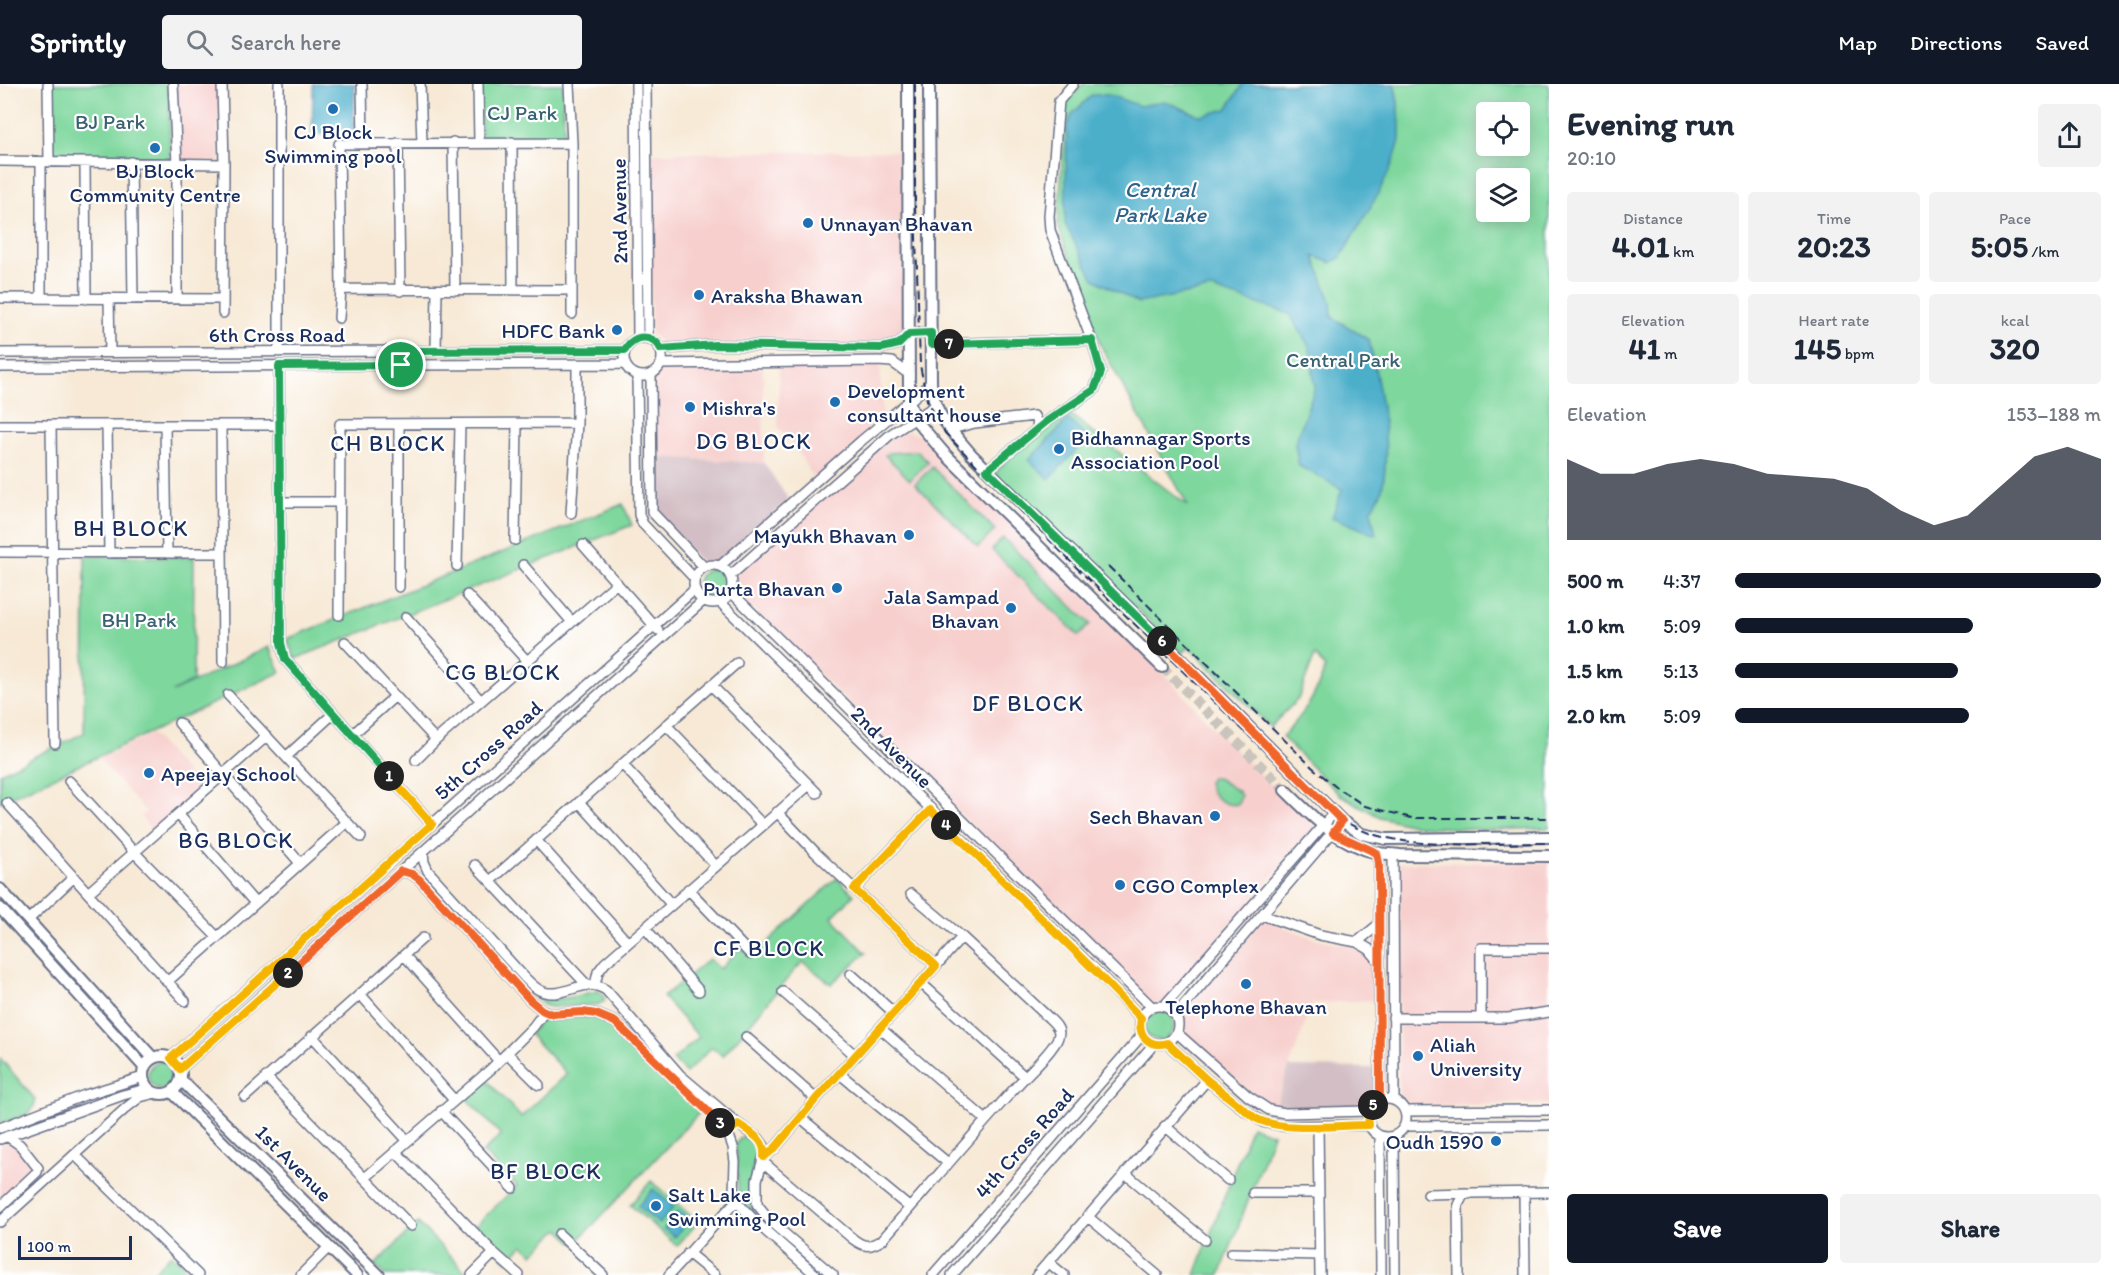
<!DOCTYPE html>
<meta charset="utf-8">
<style>
body{margin:0;font-family:Itim,sans-serif;background:#f2f2f3;color:#1f2937;height:100vh;display:flex;flex-direction:column;font-size:22px;white-space:nowrap}
*{box-sizing:border-box;margin:0}
p{font-size:20px;color:#747a83}
.icon{flex:none;width:33px;height:33px;fill:none;stroke:currentColor;stroke-width:2;stroke-linecap:round;stroke-linejoin:round}
.map{position:relative;flex:1;overflow:hidden}
.panel{display:flex;flex-direction:column;background:#fff;width:570px}
.panel>*{flex:none}
.fabs{position:absolute;left:1476px;top:18px;display:grid;gap:12px}
.fabs a{display:grid;place-items:center;width:54px;height:54px;border-radius:6px;background:#fff;box-shadow:0 3px 15px #0003;font-size:30px}
.scale{position:absolute;left:18px;bottom:15px;width:114px;box-sizing:border-box;padding-left:6px;border:3px solid #1b2f5e;border-top:0;font-size:16px;line-height:21px;white-space:nowrap;color:#1b2f5e;-webkit-text-stroke:4px #fff;paint-order:stroke}
.pin{position:absolute;display:grid;place-items:center;width:51px;height:51px;color:#fff;margin:-26px;border:3px solid #fff;border-radius:50%;box-shadow:0 2px 6px #0007}
.km{position:absolute;width:30px;height:30px;margin:-15px;border-radius:50%;background:#222;color:#fff;font-size:16px;line-height:30px;text-align:center}
.round{display:grid;place-items:center;flex:none;width:63px;height:63px;border-radius:6px;background:#f2f2f3}
.summary{display:flex;align-items:center;justify-content:space-between;height:102px;padding:0 18px}
h1{font-size:33px;font-weight:700;line-height:45px}
.metrics{display:grid;grid-template-columns:repeat(3,1fr);gap:9px;height:102px;padding:6px 18px}
.metrics div{display:grid;align-content:center;border-radius:6px;background:#f2f2f3;text-align:center}
.metrics b{font-size:30px;font-weight:700}
.metrics small{font-size:16px;font-weight:400}
.metrics p{font-size:16px}
.chart{height:168px;padding:12px 18px}
.chart p{display:flex;justify-content:space-between}
.chart svg{width:100%;height:108px;margin-top:6px;fill:#111827;opacity:.7}
.action{display:flex;gap:12px;margin-top:auto;padding:12px 18px}
.action a{flex:1;height:69px;border-radius:6px;background:#111827;color:#fff;font-size:24px;font-weight:700;line-height:69px;text-align:center}
.action a+a{background:#f2f2f3;color:#1f2937}
ul{padding:0 18px;list-style:none;font-size:20px}
li{display:grid;grid-template-columns:96px 72px 1fr;align-items:center;height:45px}
li i{height:15px;border-radius:8px;background:#111827}
header{display:flex;align-items:center;gap:36px;box-sizing:border-box;height:84px;padding:0 30px;background:#111827;color:#fff}
header strong{font-size:28px}
nav{display:flex;gap:33px;margin-inline-start:auto;font-size:21px}
.search{width:420px;height:54px;background:#f2f2f3;display:flex;align-items:center;gap:15px;box-sizing:border-box;padding:0 21px;border-radius:6px;color:#747a83;font-size:22px}
main{display:flex;flex:1;min-height:0}
.map>svg:first-child{display:block}
</style>
<header>
<strong>Sprintly</strong>
<div class="search"><svg class="icon" aria-label="search" viewBox="0 0 24 24"><circle cx="10" cy="10" r="6"/><path d="M15 15l6 6"/></svg>Search here</div>
<nav><a>Map</a><a>Directions</a><a>Saved</a></nav>
</header>
<main>
<div class="map">
<svg width="1549" height="1191" viewBox="0 0 1549 1191">
<rect width="100%" height="100%" fill="#fff"/>
<filter id="ink" filterUnits="userSpaceOnUse"><feTurbulence type="fractalNoise" baseFrequency=".0167" numOctaves="2"/><feDisplacementMap in="SourceGraphic" scale="12" xChannelSelector="R" yChannelSelector="G"/><feConvolveMatrix kernelMatrix="1 2 1 2 8 2 1 2 1" color-interpolation-filters="sRGB"/></filter>
<filter id="wash" filterUnits="userSpaceOnUse"><feTurbulence type="fractalNoise" baseFrequency=".008" numOctaves="4" result="noise"/><feDisplacementMap in="SourceGraphic" scale="24" xChannelSelector="R" yChannelSelector="G"/><feGaussianBlur stdDeviation="1.35" result="paint"/><feColorMatrix in="noise" values="0 0 0 0 0 0 0 0 0 0 0 0 0 0 0 0 0 1.4 0 .05"/><feComposite in="paint" operator="in"/></filter>
<g filter="url(#wash)">
<rect width="100%" height="100%" fill="#f7e9d5"/>
<!-- built -->
<path fill="#f7d0ce" d="M174,0H218L219,78L177,76Z
M905,67L904,248L893,258L883,263L664,262L657,254L651,251L650,69Z
M880,279L883,335L815,396L798,368L778,344L779,283Z
M763,283L764,379L654,373L653,293L663,284Z
M904,347L910,348L923,353L1153,578L1226,657L1315,743L1164,919L1153,920L735,507L734,493L891,354Z
M152,650L200,704L153,748L141,733L146,728L99,675Z
M1549,778V1020L1410,1021L1399,1012V779Z
M1263,835L1313,854L1355,863L1367,868L1375,877L1376,916L1313,919L1273,1025L1253,1013L1180,948V933Z
M5,1056L19,1064L36,1087L0,1117V1058Z"/>
<!-- industrial -->
<path fill="#d2bec4" d="M654,373L764,379L789,416L719,479H702L658,430L656,424Z
M1289,983L1377,984L1376,1014L1365,1023L1287,1028L1274,1025Z"/>
<!-- green -->
<path fill="#7ed79d" stroke="#4c837e" stroke-width="1.5" fill-rule="evenodd" d="M51,0H169L170,76L52,75Z
M480,0H563L564,55H481Z
M1083,0H1549V744L1490,746L1417,742L1380,733L1340,711L1282,653C1304,630 1315,614 1325,584L1315,571L1298,615L1270,643L1189,563L1183,569L995,389L1029,355L1067,328L1188,422L1101,262L1058,142L1065,27L1067,17ZM1486,28H1520V62H1486ZM1486,94H1520V128H1486Z
M917,367L928,378L910,396L885,371L888,369Z
M932,383L995,446L978,463L915,400Z
M623,420L632,441L295,575L287,555Z
M1003,454L1090,540L1079,552L992,466Z
M85,472L194,473L193,597L172,608L269,563L281,588L0,718V689L84,649Z
M698 500a15 15 0 1 1 30 0a15 15 0 1 1-30 0Z
M1212,693L1219,695L1239,708L1241,712L1238,720C1224,723 1210,712 1208,698Z
M837,794L854,811L832,833L866,869L831,900L803,878L793,888L723,972L712,963L686,989L673,976L699,953L663,913L709,875L720,885L741,863L751,874Z
M597,907L602,909L605,917L597,921L550,923L544,921L536,914L541,912C556,920 580,910 597,907Z
M1144 941a15 15 0 1 1 30 0a15 15 0 1 1-30 0Z
M565,931C585,932 601,933 618,945L702,1026L575,1160L559,1145L533,1170L523,1161L507,1177L473,1144L517,1102L483,1068L501,1051L463,1011L485,994L521,1033L567,990L530,951L542,933Z
M0,974L35,1015C36,1033 14,1034 0,1039Z
M148 991a14 14 0 1 1 28 0a14 14 0 1 1-28 0Z
M1251,1042L1273,1050L1220,1191H1195Z
M745,1052L756,1058L759,1062L750,1103L754,1125L753,1128L742,1115L738,1108L736,1060L741,1053Z
M651,1097L698,1138L677,1162L630,1121Z
M418,1139L468,1190L467,1191H385L375,1181Z
M171,1170L193,1191H151Z"/>
<!-- water -->
<path fill="#4bafca" stroke="#336f94" stroke-width="1.5" d="M313,0H355L353,51L312,50Z
M1243,0H1394C1398,11 1402,48 1399,60C1388,100 1361,137 1341,173L1331,179L1314,172L1331,218L1332,233L1369,256C1379,301 1392,361 1382,405C1381,412 1375,420 1371,426L1376,451L1332,433L1342,405L1299,382L1295,360L1315,303L1310,264L1290,230L1211,205L1138,219L1094,195L1065,140L1067,43L1072,30L1092,11H1109L1140,22L1164,17L1201,32L1227,25Z
M1068,335L1088,354L1049,395L1029,376Z
M653,1105L674,1123L659,1140L638,1122Z
M678,1127L689,1136L675,1153L664,1145Z"/>
</g>
<g filter="url(#ink)">
<g fill="none" stroke-linecap="round" stroke-linejoin="round">
<!-- major-tunnel -->
<path stroke="#cbc4bd" stroke-width="10" stroke-dasharray="10 5" stroke-linecap="butt" d="M1162,583L1285,706"/>
<defs>
<path id="minor" d="M48,0L49,78
M173,0L177,79V214
M222,0L224,80L223,229
M279,0V268
M362,0L363,59
M420,0L422,59
M478,0L479,58
M569,0L572,59V230
M636,0L638,254
M646,0L648,254
M453,58L455,206
M512,58L513,206
M398,59L400,207
M0,77L224,80
M85,78L86,215
M131,78L133,215
M341,205L339,60L572,59
M0,214L223,215
M41,214V78
M109,214L110,268
M339,234L341,205L571,206
M624 273a19 19 0 1 1 38 0a19 19 0 1 1-38 0Z
M931,260L1092,256
M661,265L715,261L882,264L899,260L909,250L931,249
M436,267L437,206
M0,269L625,266
M661,280L878,277L892,278L909,290
M279,282L281,559L285,575L432,740
M0,283L625,280
M651,290L652,428L704,483
M637,291L639,431L643,440L694,494
M0,341H279
M51,341L55,659
M107,341L109,469
M165,341L167,469
M221,341L223,578
M951,345L975,339L1034,332L1039,343
M987,386L1047,337L1094,306L1101,288L1094,263L1050,146L1049,132L1059,17L1073,0
M280,418H340
M571,429L577,339V280
M515,456L517,340
M583,461L658,546
M0,468L222,469
M694 500a19 19 0 1 1 38 0a19 19 0 1 1-38 0Z
M523,481L572,538
M457,482L460,340
M720,482L861,357L931,299
M730,492L891,350L935,322
M399,503V340
M731,508L1152,923
M467,511L527,577
M720,518L1099,890L1141,934
M339,531L340,340L577,339
M406,533L481,617
M345,558L436,656
M711,601L817,709
M228,611L361,753
M179,639L300,779
M666,641L763,741
M352,651L394,613
M287,672L333,630
M416,676L436,656L617,499
M622,680L716,782
M69,697L135,769L217,853
M579,718L671,820
M7,719L185,917
M777,728L816,769L936,882
M178,730L255,819
M536,756L628,859
M423,768L424,778L428,787L524,893C530,899 536,906 544,908C566,914 584,892 606,906L680,991L738,1040L759,1055L764,1062L765,1068L757,1096V1120L772,1139L833,1191
M1377,769L1379,779L1380,1016
M1393,770L1394,1016
M475,781L587,901
M401,787L412,790L419,795L530,916L542,926L551,930L583,928L596,930L615,938L716,1034L728,1049L733,1063L735,1078L734,1109L736,1117L760,1142L816,1191
M490,797L737,579
M688,805L750,870
M854,805L930,726
M88,809L267,652
M1262,831L1320,851L1357,858L1369,865L1378,876
M28,836L74,793
M645,844L699,907
M1357,858L1378,841
M404,871L499,977
M851,890L894,929
M167,898L347,738
M921,899L1025,993
M595,901L598,888L605,879L808,702
M783,908L856,972
M360,910L454,1016
M1140 941a19 19 0 1 1 38 0a19 19 0 1 1-38 0Z
M1164,922L1333,730
M1176,931L1342,737
M1481,933V864H1549
M1393,934H1508L1549,928
M880,944L986,1036
M1177,949L1248,1012L1269,1026L1285,1029L1369,1027
M312,952L407,1056
M746,953L816,1015
M1167,959L1207,996L1247,1028L1263,1038L1283,1042L1369,1041
M507,969L539,1001
M171,974L694,506
M180,985L703,517
M840,990L948,1079
M266,993L411,1142
M245,1013L423,854
M1368 1034a19 19 0 1 1 38 0a19 19 0 1 1-38 0Z
M441,1027L513,1104
M1405,1027L1549,1026
M801,1034L910,1124
M1165,1042L1228,1096
M1318,1042L1320,1191
M1405,1042L1549,1041
M0,1044L85,1011L143,993
M1380,1052L1381,1191
M1394,1052L1395,1191
M0,1055L123,1011L146,1005
M395,1067L494,1169L519,1191
M75,1071L198,1191
M764,1073L775,1064L816,1015L962,853
M763,1078L853,1155C865,1164 870,1163 882,1156C930,1101 976,1046 1025,993C1033,984 1059,961 1059,949C1059,943 1053,938 1049,934L962,853L911,810
M1125,1089L1205,1156
M365,1094L491,985L533,943L545,927
M1524,1108L1525,1191
M1253,1109H1319
M1428,1110L1467,1109
M0,1123L37,1088L38,1084L20,1061L7,1052
M1087,1132L1157,1191
M0,1138L126,1024L140,1013L156,1009
M559,1150L603,1191
M688,1169L715,1191
M1231,1169L1319,1171
M1048,1178L1064,1191
M301,1191L329,1163
M472,1191L494,1169
M669,1191L736,1117
M933,1191L1142,951
M952,1191L1154,960
M1037,1191L1207,996
M1459,1191L1458,1121L1463,1111L1472,1109L1549,1108"/>
<path id="major" d="M908,0L909,317L915,335L945,370L1162,583
M929,0L931,299C934,331 951,346 971,370L1183,577L1342,737L1362,750L1386,755L1549,753
M1285,706C1311,732 1339,760 1377,769C1384,770 1392,770 1400,771L1549,772
M0,805L153,974
M0,824L144,983
M143 991a19 19 0 1 1 38 0a19 19 0 1 1-38 0Z
M181,996L379,1191
M172,1008L357,1191"/>
</defs>
<!-- minor casing -->
<use href="#minor" stroke="#687088" stroke-width="12"/>
<!-- major casing -->
<use href="#major" stroke="#687088" stroke-width="14"/>
<!-- minor -->
<use href="#minor" stroke="#fff" stroke-width="9"/>
<!-- major -->
<use href="#major" stroke="#fff" stroke-width="10"/>
<!-- rail -->
<path stroke="#1b2f5e" stroke-width="2" stroke-dasharray="9 4.5" stroke-linecap="butt" d="M915,0V122L920,281L927,316L945,349L1075,482L1314,715C1330,729 1348,741 1369,749C1419,766 1496,759 1549,759
M1108,482L1312,683L1336,703L1365,722L1412,734H1549"/>
</g>
</g>
<g fill="none" stroke-linecap="round" stroke-linejoin="round" filter="url(#ink)">
<defs>
<path id="split-1" d="M389,692L285,575L281,559L279,282L401,281"/>
<path id="split-2" d="M288,889L180,985L171,974L432,740L389,692"/>
<path id="split-3" d="M288,889L401,787L412,790L419,795L530,916L542,926L551,930L583,928L596,930L615,938L720,1039"/>
<path id="split-4" d="M720,1039L728,1049L738,1040C751,1049 766,1055 764,1073L775,1064L816,1015L936,882L854,805L930,726L946,741"/>
<path id="split-5" d="M946,741L1098,890L1141,934C1137,952 1150,964 1167,959L1207,996L1255,1034C1284,1049 1336,1041 1369,1041L1368,1030L1373,1021"/>
<path id="split-6" d="M1162,557L1342,737L1333,749L1377,769L1379,779L1380,1016L1373,1021"/>
<path id="split-7" d="M949,260L1092,256L1101,288L1094,306L1047,337L987,386L1162,557"/>
<path id="split-8" d="M401,281L400,267L625,266C633,250 653,249 661,265L716,261L882,264L899,260L909,250L931,249V260H949"/>
</defs>
<!-- split-1 casing -->
<use href="#split-1" stroke="#fff" stroke-width="12"/>
<!-- split-2 casing -->
<use href="#split-2" stroke="#fff" stroke-width="12"/>
<!-- split-3 casing -->
<use href="#split-3" stroke="#fff" stroke-width="12"/>
<!-- split-4 casing -->
<use href="#split-4" stroke="#fff" stroke-width="12"/>
<!-- split-5 casing -->
<use href="#split-5" stroke="#fff" stroke-width="12"/>
<!-- split-6 casing -->
<use href="#split-6" stroke="#fff" stroke-width="12"/>
<!-- split-7 casing -->
<use href="#split-7" stroke="#fff" stroke-width="12"/>
<!-- split-8 casing -->
<use href="#split-8" stroke="#fff" stroke-width="12"/>
<!-- split-1 -->
<use href="#split-1" stroke="#22a559" stroke-width="8"/>
<!-- split-2 -->
<use href="#split-2" stroke="#f5b400" stroke-width="8"/>
<!-- split-3 -->
<use href="#split-3" stroke="#f0652b" stroke-width="8"/>
<!-- split-4 -->
<use href="#split-4" stroke="#f5b400" stroke-width="8"/>
<!-- split-5 -->
<use href="#split-5" stroke="#f5b400" stroke-width="8"/>
<!-- split-6 -->
<use href="#split-6" stroke="#f0652b" stroke-width="8"/>
<!-- split-7 -->
<use href="#split-7" stroke="#22a559" stroke-width="8"/>
<!-- split-8 -->
<use href="#split-8" stroke="#22a559" stroke-width="8"/>
</g>
<!-- markers -->
<g fill="#1f6fb2" stroke="#fff" stroke-width="2">
<circle cx="333" cy="25" r="6"/>
<circle cx="155" cy="64" r="6"/>
<circle cx="808" cy="139" r="6"/>
<circle cx="699" cy="211" r="6"/>
<circle cx="617" cy="246" r="6"/>
<circle cx="835" cy="318" r="6"/>
<circle cx="690" cy="323" r="6"/>
<circle cx="1059" cy="365" r="6"/>
<circle cx="909" cy="451" r="6"/>
<circle cx="837" cy="504" r="6"/>
<circle cx="1011" cy="524" r="6"/>
<circle cx="149" cy="689" r="6"/>
<circle cx="1215" cy="732" r="6"/>
<circle cx="1120" cy="801" r="6"/>
<circle cx="1246" cy="900" r="6"/>
<circle cx="1418" cy="972" r="6"/>
<circle cx="1496" cy="1057" r="6"/>
<circle cx="656" cy="1122" r="6"/>
</g>
<g text-anchor="middle" dominant-baseline="central" stroke-width="4.5" stroke-linejoin="round" paint-order="stroke">
<!-- park labels -->
<g font-size="21" fill="#396171" stroke="#fff">
<text x="522" y="28">CJ Park</text>
<text x="110" y="37">BJ Park</text>
<text x="1343" y="275">Central Park</text>
<text x="139" y="535">BH Park</text>
</g>
<!-- poi labels -->
<g font-size="21" fill="#1b2f5e" stroke="#fff" text-anchor="start">
<text x="333" y="47" text-anchor="middle">CJ Block<tspan x="333" dy="24">Swimming pool</tspan></text>
<text x="155" y="86" text-anchor="middle">BJ Block<tspan x="155" dy="24">Community Centre</tspan></text>
<text x="820" y="139">Unnayan Bhavan</text>
<text x="711" y="211">Araksha Bhawan</text>
<text x="605" y="246" text-anchor="end">HDFC Bank</text>
<text x="847" y="306">Development<tspan x="847" dy="24">consultant house</tspan></text>
<text x="702" y="323">Mishra's</text>
<text x="1071" y="353">Bidhannagar Sports<tspan x="1071" dy="24">Association Pool</tspan></text>
<text x="897" y="451" text-anchor="end">Mayukh Bhavan</text>
<text x="825" y="504" text-anchor="end">Purta Bhavan</text>
<text x="999" y="512" text-anchor="end">Jala Sampad<tspan x="999" dy="24">Bhavan</tspan></text>
<text x="161" y="689">Apeejay School</text>
<text x="1203" y="732" text-anchor="end">Sech Bhavan</text>
<text x="1132" y="801">CGO Complex</text>
<text x="1246" y="922" text-anchor="middle">Telephone Bhavan</text>
<text x="1430" y="960">Aliah<tspan x="1430" dy="24">University</tspan></text>
<text x="1484" y="1057" text-anchor="end">Oudh 1590</text>
<text x="668" y="1110">Salt Lake<tspan x="668" dy="24">Swimming Pool</tspan></text>
</g>
<!-- street labels -->
<g font-size="21" fill="#1b2f5e" stroke="#fff">
<text transform="translate(619 127) rotate(-91)">2nd Avenue</text>
<text x="277" y="250">6th Cross Road</text>
<text transform="translate(892 663) rotate(45)">2nd Avenue</text>
<text transform="translate(488 666) rotate(-42)">5th Cross Road</text>
<text transform="translate(1024 1059) rotate(-49)">4th Cross Road</text>
<text transform="translate(294 1079) rotate(45)">1st Avenue</text>
</g>
<!-- water labels -->
<g font-size="22" font-style="italic" fill="#2e6289" stroke="#fff">
<text x="1160" y="105">Central<tspan x="1160" dy="25">Park Lake</tspan></text>
</g>
<!-- neighbourhood labels -->
<g font-size="22" letter-spacing="1.5" fill="#1b2f5e" stroke="#fff">
<text x="754" y="357">DG BLOCK</text>
<text x="388" y="359">CH BLOCK</text>
<text x="131" y="444">BH BLOCK</text>
<text x="503" y="588">CG BLOCK</text>
<text x="1028" y="619">DF BLOCK</text>
<text x="236" y="756">BG BLOCK</text>
<text x="769" y="864">CF BLOCK</text>
<text x="546" y="1087">BF BLOCK</text>
</g>
</g>
</svg>
<div class="fabs">
<a><svg class="icon" aria-label="locate" viewBox="0 0 24 24"><circle cx="12" cy="12" r="6"/><path d="M12 2v4M12 18v4M2 12h4M18 12h4"/></svg></a>
<a><svg class="icon" aria-label="layers" viewBox="0 0 24 24"><path d="M12 4l9 5-9 5-9-5zM3 14l9 5 9-5"/></svg></a>
</div>
<div class="scale">100 m</div>
<div class="pin" style="left:401px;top:281px;background:#1e9e55"><svg class="icon" aria-label="arrive" viewBox="0 0 24 24"><path d="M6 21V4h12l-3 4 3 4H6"/></svg></div>
<b class="km" style="left:389px;top:692px">1</b>
<b class="km" style="left:288px;top:889px">2</b>
<b class="km" style="left:720px;top:1039px">3</b>
<b class="km" style="left:946px;top:741px">4</b>
<b class="km" style="left:1373px;top:1021px">5</b>
<b class="km" style="left:1162px;top:557px">6</b>
<b class="km" style="left:949px;top:260px">7</b>
</div>
<section class="panel">
<div class="summary"><div><h1>Evening run</h1><p>20:10</p></div><a class="round"><svg class="icon" aria-label="share" viewBox="0 0 24 24"><path d="M12 15V3M7 8l5-5 5 5M5 13v7h14v-7"/></svg></a></div>
<div class="metrics">
<div><p>Distance</p><b>4.01<small> km</small></b></div>
<div><p>Time</p><b>20:23</b></div>
<div><p>Pace</p><b>5:05<small> /km</small></b></div>
</div>
<div class="metrics">
<div><p>Elevation</p><b>41<small> m</small></b></div>
<div><p>Heart rate</p><b>145<small> bpm</small></b></div>
<div><p>kcal</p><b>320</b></div>
</div>
<div class="chart"><p><span>Elevation</span>153–188 m</p>
<svg viewBox="0 0 160 44" preserveAspectRatio="none"><path d="M0 44V11L10 17L20 17L30 13L40 11L50 13L60 17L70 18L80 19L90 23L100 32L110 38L120 34L130 22L140 10L150 6L160 11V44z"/></svg>
</div>
<ul>
<li><b>500 m</b>4:37<i style="width:100%"></i></li>
<li><b>1.0 km</b>5:09<i style="width:65%"></i></li>
<li><b>1.5 km</b>5:13<i style="width:61%"></i></li>
<li><b>2.0 km</b>5:09<i style="width:64%"></i></li>
</ul>
<div class="action"><a>Save</a><a>Share</a></div>
</section>
</main>
